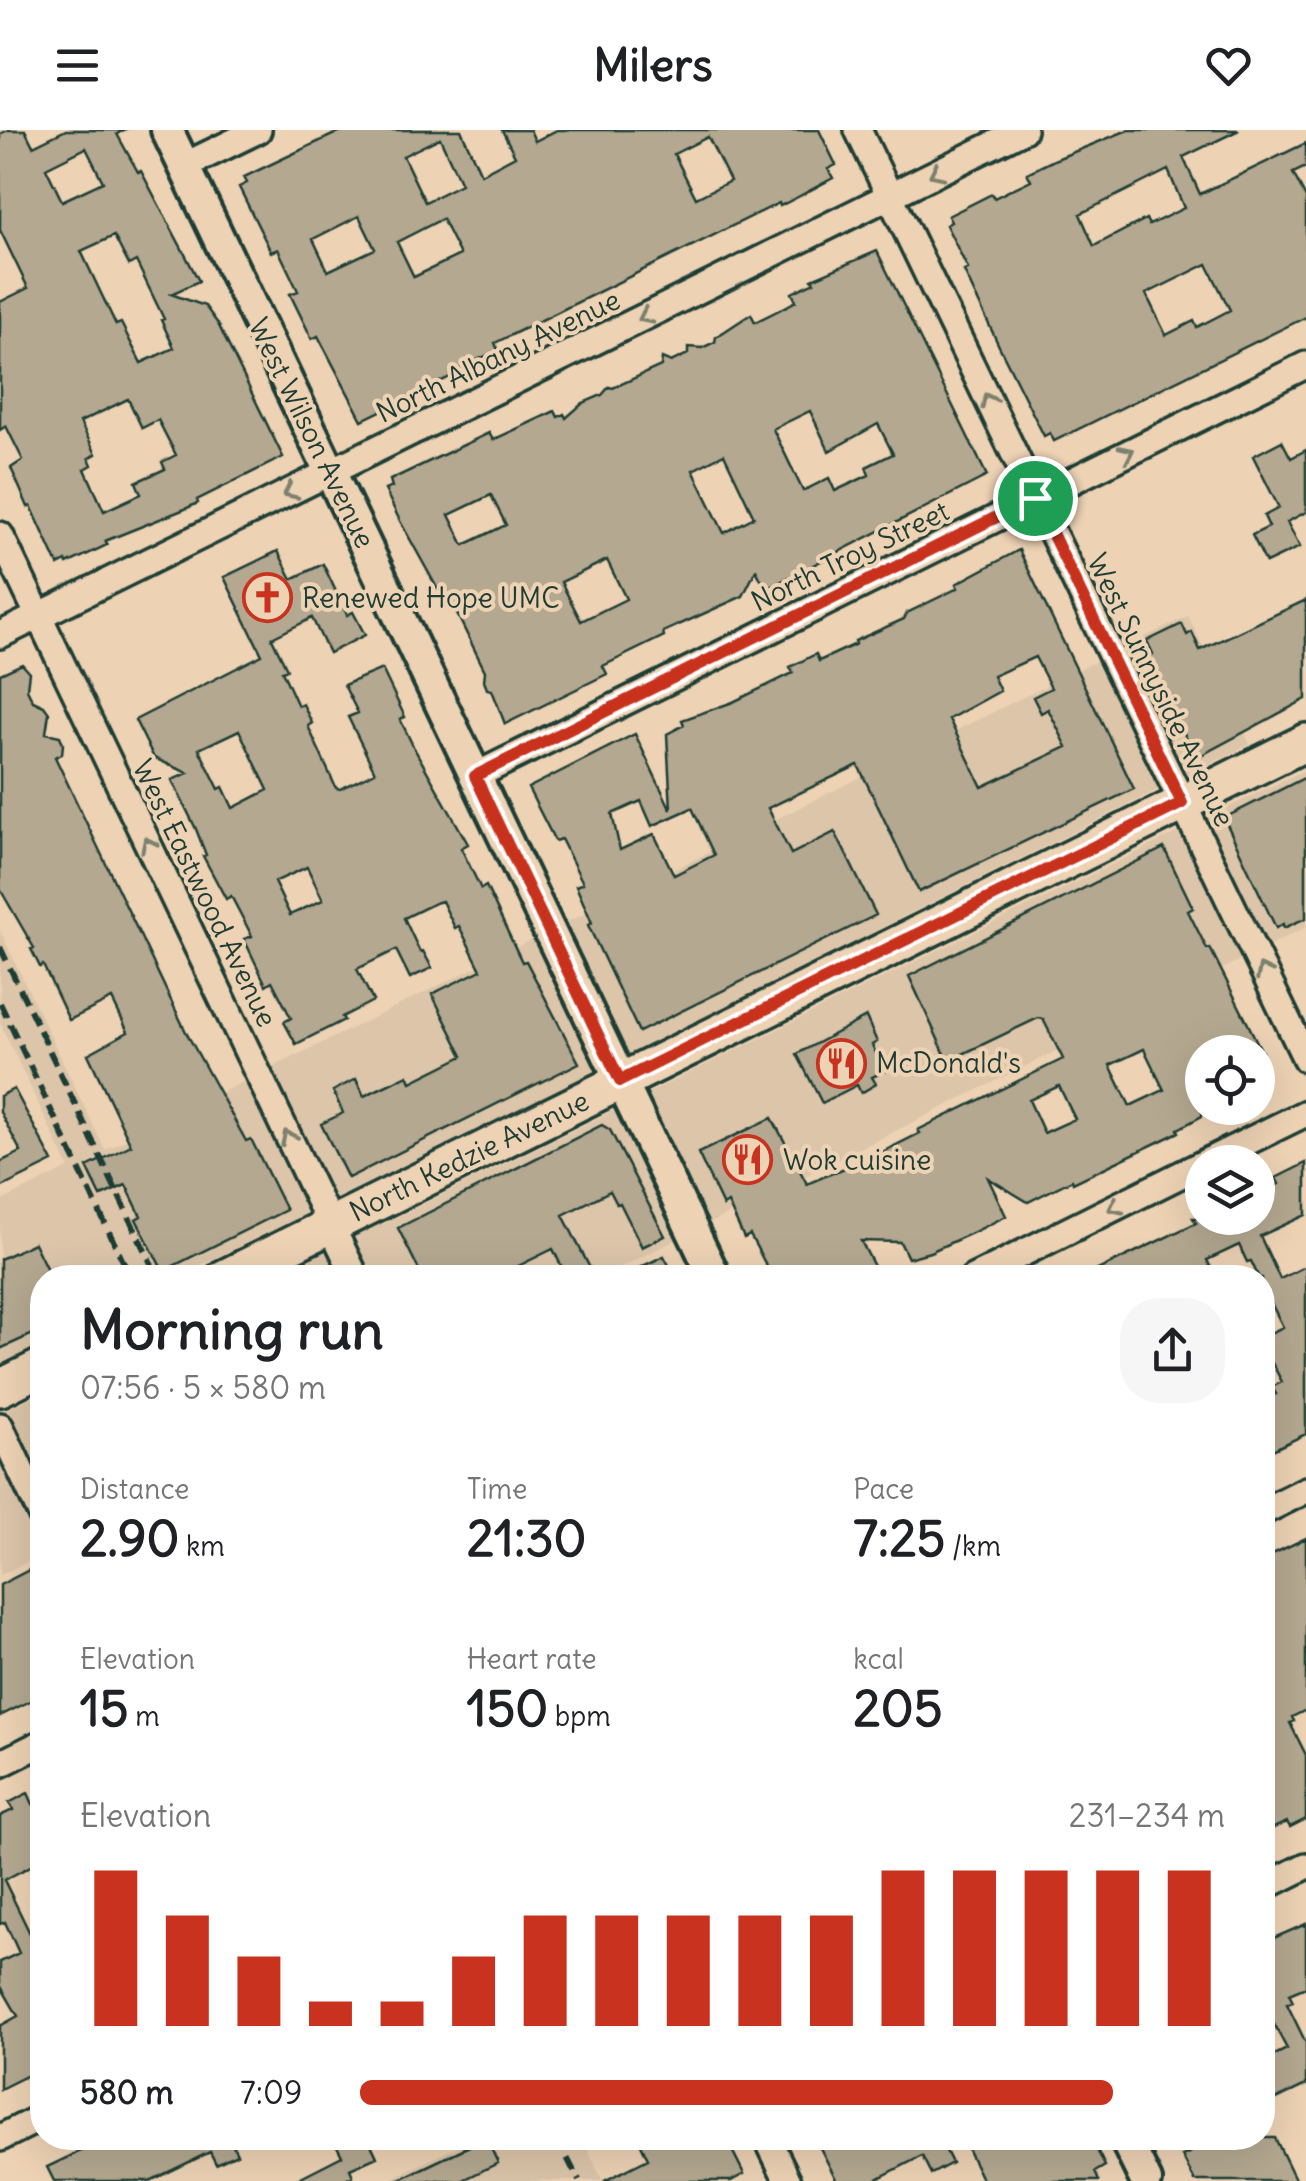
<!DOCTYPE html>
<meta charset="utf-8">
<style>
body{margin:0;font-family:Delius,sans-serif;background:#f6f6f6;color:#202124;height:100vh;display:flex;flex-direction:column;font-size:38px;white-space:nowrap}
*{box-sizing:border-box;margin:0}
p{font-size:32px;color:#757577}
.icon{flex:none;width:55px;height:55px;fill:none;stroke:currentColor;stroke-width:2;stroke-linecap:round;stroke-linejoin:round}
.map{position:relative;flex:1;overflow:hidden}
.details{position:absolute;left:30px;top:1135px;width:1245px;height:885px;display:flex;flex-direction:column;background:#fff;border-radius:40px;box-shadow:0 10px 40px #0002}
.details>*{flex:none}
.fabs{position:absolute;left:1185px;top:905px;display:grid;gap:20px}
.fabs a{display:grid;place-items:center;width:90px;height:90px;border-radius:50%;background:#fff;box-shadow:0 10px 40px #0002;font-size:50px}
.pin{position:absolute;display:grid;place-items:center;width:85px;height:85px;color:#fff;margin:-42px;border:5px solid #fff;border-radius:50%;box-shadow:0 2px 10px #0007}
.round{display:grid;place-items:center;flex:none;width:105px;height:105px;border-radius:40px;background:#f6f6f6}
.head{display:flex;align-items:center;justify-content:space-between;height:170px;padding:0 50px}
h1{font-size:55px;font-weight:700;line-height:75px}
.stats{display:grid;grid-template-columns:repeat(3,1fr);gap:15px;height:170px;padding:10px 50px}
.stats div{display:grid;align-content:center}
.stats b{font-size:50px;font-weight:700}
.stats small{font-size:28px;font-weight:400}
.stats p{font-size:28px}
.chart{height:280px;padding:20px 50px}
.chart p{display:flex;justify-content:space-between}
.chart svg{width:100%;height:180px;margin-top:10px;stroke:#c8321e;stroke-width:6}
ul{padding:0 50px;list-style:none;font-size:32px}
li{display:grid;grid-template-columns:160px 120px 1fr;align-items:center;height:75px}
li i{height:25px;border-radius:12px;background:#c8321e}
header{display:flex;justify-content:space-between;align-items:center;height:130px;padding:0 50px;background:#fff;font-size:45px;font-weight:700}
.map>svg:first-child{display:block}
</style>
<header><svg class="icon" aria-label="menu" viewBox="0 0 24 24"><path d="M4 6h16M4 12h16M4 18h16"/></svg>Milers<svg class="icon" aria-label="heart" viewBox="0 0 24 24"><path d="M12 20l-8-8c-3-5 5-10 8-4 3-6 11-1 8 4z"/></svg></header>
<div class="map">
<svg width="1306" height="2051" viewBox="0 0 1306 2051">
<rect width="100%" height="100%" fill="#edd2b4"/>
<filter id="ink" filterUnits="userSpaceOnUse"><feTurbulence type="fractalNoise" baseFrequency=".01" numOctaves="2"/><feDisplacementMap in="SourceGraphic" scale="20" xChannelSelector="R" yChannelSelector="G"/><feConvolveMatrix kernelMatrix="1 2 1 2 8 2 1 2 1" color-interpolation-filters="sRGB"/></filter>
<g filter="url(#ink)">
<!-- built -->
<path fill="#dcc5a9" d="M1188,486L1250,614L364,1056L361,1063L285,1101L277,1098L176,1147H166L162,1142L150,1147L42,1148V1215L0,1237V1072L69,1038L0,893V801L105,1020Z
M1306,639V797L601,1147L273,1148L299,1135L300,1127L372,1090L383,1094Z
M42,1262V1425L0,1445V1283Z
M474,2008H582L603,2051H386Z"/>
<!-- building -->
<path fill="#b4a890" stroke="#1f3d34" stroke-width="2.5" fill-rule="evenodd" d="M8,0H25L33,16L66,0H124L117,4L138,42L141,41L199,151L171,164L205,176L218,194L283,327L197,370L198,373L185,379L105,411L107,415L67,434L66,431L58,435L31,376L28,377L11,338L23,330L6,296L0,300V172L28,158L0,100V4ZM86,18L103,52L62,71L46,38ZM114,106L129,135L136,131L164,189L161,190L174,218L141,233L121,193L116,195L81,121ZM128,269L142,298L158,290L176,325L162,332L165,339L136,352L141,364L104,381L85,339L92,335L89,328L96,324L80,292Z
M343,0H461L481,44L515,26L502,0H530L535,11L557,0H819L836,35L828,39L833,48L796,68L780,76L779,73L495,213L498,220L461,238L462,241L362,290L318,206L312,209L290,164L298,161L278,119L271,122L239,57L247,53L244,47ZM708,7L730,51L696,68L674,24ZM440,8L461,54L425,72L403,26ZM359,86L375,119L328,141L313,109ZM442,89L460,125L414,147L397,112Z
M1128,0H1239L1183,27L1200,64L1306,13V37L1293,43L1306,68V187L1054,311L1050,303L1044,306L999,216L964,141L968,139L946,95L951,92L948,86L992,64L994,68L1031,50L1027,43L1054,30ZM1168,40L1184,78L1149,95L1146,89L1094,116L1080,84ZM1207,134L1230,180L1197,197L1194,191L1166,205L1146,164Z
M877,121L987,346L766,459L756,440L743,466L663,502L664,506L603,536L607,544L505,594L492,560L487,559L484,551L485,541L452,474L437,458L400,391L385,360L392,357L390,350L489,303L493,310L555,281L558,287L564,284L566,288L583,273L602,265L609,257L613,258L661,236L662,228L671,232L688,224V217L702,218L715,212L716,207L751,184L755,192L787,176L796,171L792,163L814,152L812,149ZM810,281L829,321L878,294L893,324L866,337L869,345L835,361L829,348L803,361L773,299ZM724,324L754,387L724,403L693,340ZM491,365L506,395L464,415L449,385ZM607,430L626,469L581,491L561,452Z
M1282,311L1291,328L1306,320V382L1287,392L1300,417L1266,433L1252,405L1269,397L1264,386L1279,378L1253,326Z
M1019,420L1134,659L919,762L858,635L768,678L791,724L835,702L876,785L639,902L588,795L592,793L590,788L576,756L583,753L561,709L555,711L528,658L635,604L671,680L667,604L684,595L682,590L733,572L793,543L790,537L816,524L819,531L856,514L855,511L904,489L907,483L958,458L956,454ZM1035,527L1051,558L1033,567L1041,583L1048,579L1067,617L982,657L949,589L1000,561L993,546ZM641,671L652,696L692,678L714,725L674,745L654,704L620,720L612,684Z
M278,421L292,449L323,434L347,485L353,482L365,505L329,523L312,488L272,508L287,539L282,541L298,576L303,574L312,593L308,596L336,658L340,659L375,642L348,587L358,583L344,555L382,539L405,587L400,589L414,618L468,714L461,718L481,759L486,756L522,832L526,831L579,933L348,1048L321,994L343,983L333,961L356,949L364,966L408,945L411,952L463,926L432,864L481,840L459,796L455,798L442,771L435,773L404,788L420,822L423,821L432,838L410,848L396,820L357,839L373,871L342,887L344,890L296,914L284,892L291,888L272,851L266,855L244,809L252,806L231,766L226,769L203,726L206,725L196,699L172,650L188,643L154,628L135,590L262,525L224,447ZM239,600L268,660L233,678L223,657L219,659L199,619ZM307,737L323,770L290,785L274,752Z
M1306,470V569L1196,628L1147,527L1153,524L1147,511L1182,494L1187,505L1192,502L1200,520Z
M22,534L29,542L27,559L33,571L44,576L49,583L46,603L60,606L63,614L62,624L55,627L187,904L246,1011L251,1009L286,1080L163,1141L136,1089L141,1086L126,1055L101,1066L87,1037L131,1015L88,924L128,902L112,869L69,890L43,835L40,837L31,819L34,818L0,759V544Z
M1306,647V788L1284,798L1283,794L1276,798L1224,688Z
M1164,718L1193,778L1188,781L1207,819L1210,818L1262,922H1202V986L1178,999L1179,1002L1073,1053L1072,1050L1028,1072L988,1048L1006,1086L972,1103L930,1122L908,1128L900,1112L861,1111L880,1148H773L750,1105L744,1108L728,1073L723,1076L698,1023L772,988L807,1054L880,1023L920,1003L918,1000L1063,929L1043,889L1038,888L948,931L909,846ZM1144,919L1164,960L1130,976L1110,935ZM1059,956L1075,989L1044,1003L1029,970Z
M866,887L877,912L872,915L885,941L872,947L876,954L861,963L857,955L822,973L797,924Z
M14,959L53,1032L0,1058V1032L21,1022L0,982V966Z
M602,995L610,1000L665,1106L642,1117L620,1073L617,1074L610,1061L563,1085L595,1148H567L553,1119L504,1143L506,1148H423L398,1098Z
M1306,1033V1085L1260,1106L1280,1149L1306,1136V1304L1262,1325V1266L1276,1264L1272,1257L1282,1252L1262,1214V1207L1283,1197L1262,1155V1148H1259L1251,1131L1247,1132L1239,1115L1207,1130L1216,1148H1081L1196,1093L1193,1088H1258V1064L1279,1054L1276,1048Z
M34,1113L51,1148H42V1200L0,1219V1129Z
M664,1126L673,1143L663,1148H618Z
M1306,1408V1580L1292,1587L1294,1591L1290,1593L1306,1625V1689L1290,1697L1287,1692L1262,1703V1429Z
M33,1438L42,1458V1565L0,1586V1455Z
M28,1663L33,1674L42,1670V1730L4,1750L42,1828V1938L0,1959V1896L18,1886L0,1855V1832L19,1823L5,1792L0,1794V1686L13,1680L9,1673Z
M1306,1794V1857L1289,1864L1293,1872L1287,1874L1306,1913V1955L1262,1976V1931L1287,1919L1262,1872V1813Z
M108,2008H238L231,2011L237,2024L216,2034L210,2022L150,2051H54L47,2037Z
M333,2008H368L377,2027L350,2039L353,2046L342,2051H293L342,2026Z
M486,2008L498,2033L461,2051H396Z
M638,2008H726L744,2044L731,2051H604L648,2029Z
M815,2008H959L943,2015L952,2033L931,2044L922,2026L873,2051H837Z
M962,2008H1091L1105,2036L1095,2042L1099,2051H983Z
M1184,2008H1275L1296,2051H1195L1182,2026L1191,2022Z"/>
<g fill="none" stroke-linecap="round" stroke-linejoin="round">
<defs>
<path id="minor" d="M858,0L1306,929
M184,36L258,0
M0,405L356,1148
M0,505L1023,0
M475,646L1306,235
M1206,1032L1306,983
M973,1148L1202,1034
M0,1296L42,1386
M1262,1382L1306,1360
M0,1634L42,1613
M1262,1758L1306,1736
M0,2008L42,1987
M767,2008L788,2051"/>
<path id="tertiary" d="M167,0L715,1148
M1125,2008L1146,2051"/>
<path id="secondary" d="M224,1148L1306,612
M0,1258L42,1237"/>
</defs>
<!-- minor casing -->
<use href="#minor" stroke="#1f3d34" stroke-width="32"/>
<!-- tertiary casing -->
<use href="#tertiary" stroke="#1f3d34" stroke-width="38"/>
<!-- secondary casing -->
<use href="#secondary" stroke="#1f3d34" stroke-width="42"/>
<!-- minor -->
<use href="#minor" stroke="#edd2b4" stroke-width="25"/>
<!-- tertiary -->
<use href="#tertiary" stroke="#edd2b4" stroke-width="30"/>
<!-- secondary -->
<use href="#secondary" stroke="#edd2b4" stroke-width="35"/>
<!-- rail -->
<path stroke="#1f3d34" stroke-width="6" stroke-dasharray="15 8" stroke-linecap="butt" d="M0,817L158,1148
M0,873L131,1148
M557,2008L579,2051"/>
</g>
<!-- one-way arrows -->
<defs><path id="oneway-chevron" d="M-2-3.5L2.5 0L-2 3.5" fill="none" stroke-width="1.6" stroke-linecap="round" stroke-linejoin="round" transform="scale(2.5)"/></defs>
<g stroke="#7c806e">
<use href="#oneway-chevron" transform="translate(936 43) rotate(154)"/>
<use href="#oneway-chevron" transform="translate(645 187) rotate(154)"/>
<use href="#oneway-chevron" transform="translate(988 270) rotate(-116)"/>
<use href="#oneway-chevron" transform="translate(1127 323) rotate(-26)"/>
<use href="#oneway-chevron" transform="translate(290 362) rotate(154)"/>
<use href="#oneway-chevron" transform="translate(148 714) rotate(-116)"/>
<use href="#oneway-chevron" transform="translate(1263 841) rotate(-116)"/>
<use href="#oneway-chevron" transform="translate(288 1007) rotate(-116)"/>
<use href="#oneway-chevron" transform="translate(1115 1077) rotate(154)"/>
</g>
</g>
<g fill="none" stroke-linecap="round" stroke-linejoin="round" filter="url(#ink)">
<defs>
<path id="route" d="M1035,368L1182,673L620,951L475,646Z"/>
</defs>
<!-- route casing -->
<use href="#route" stroke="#fff" stroke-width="20"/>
<!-- route -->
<use href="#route" stroke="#c8321e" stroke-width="12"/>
</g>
<!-- icons -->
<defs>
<symbol id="church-ring" viewBox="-11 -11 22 22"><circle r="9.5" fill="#edd2b4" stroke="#c8321e" stroke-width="1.5"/><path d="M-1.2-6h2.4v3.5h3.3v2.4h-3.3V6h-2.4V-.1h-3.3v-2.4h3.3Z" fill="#c8321e"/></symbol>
<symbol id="restaurant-ring" viewBox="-11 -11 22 22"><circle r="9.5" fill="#edd2b4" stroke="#c8321e" stroke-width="1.5"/><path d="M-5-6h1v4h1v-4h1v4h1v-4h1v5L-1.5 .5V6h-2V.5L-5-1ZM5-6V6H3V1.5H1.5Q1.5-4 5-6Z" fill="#c8321e"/></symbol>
</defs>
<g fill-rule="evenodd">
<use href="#church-ring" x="240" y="440" width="55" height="55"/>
<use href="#restaurant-ring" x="814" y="906" width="55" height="55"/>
<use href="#restaurant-ring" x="720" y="1002" width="55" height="55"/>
</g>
<g text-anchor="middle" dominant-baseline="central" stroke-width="8" stroke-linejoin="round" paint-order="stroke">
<!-- street labels -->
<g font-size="28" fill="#1f3d34" stroke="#edd2b4">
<text transform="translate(498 226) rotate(-26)">North Albany Avenue</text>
<text transform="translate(312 303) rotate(64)">West Wilson Avenue</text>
<text transform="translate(850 426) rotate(-26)">North Troy Street</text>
<text transform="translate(1161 560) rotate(64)">West Sunnyside Avenue</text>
<text transform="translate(205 763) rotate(64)">West Eastwood Avenue</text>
<text transform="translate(469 1026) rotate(-26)">North Kedzie Avenue</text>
</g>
<!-- poi labels -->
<g font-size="28" fill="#1f3d34" stroke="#edd2b4" text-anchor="start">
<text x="302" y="468">Renewed Hope UMC</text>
<text x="876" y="933">McDonald's</text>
<text x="783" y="1030">Wok cuisine</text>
</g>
</g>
</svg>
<div class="fabs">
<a><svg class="icon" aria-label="locate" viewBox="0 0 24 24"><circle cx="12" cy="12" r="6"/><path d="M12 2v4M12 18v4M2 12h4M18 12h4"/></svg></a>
<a><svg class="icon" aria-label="layers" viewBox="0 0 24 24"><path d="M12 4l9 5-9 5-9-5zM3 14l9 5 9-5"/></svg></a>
</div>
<div class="pin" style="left:1035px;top:368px;background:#1e9e55"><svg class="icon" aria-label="arrive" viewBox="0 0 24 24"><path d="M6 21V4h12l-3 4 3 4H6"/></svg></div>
<section class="details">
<div class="head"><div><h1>Morning run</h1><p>07:56 · 5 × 580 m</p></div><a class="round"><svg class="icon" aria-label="share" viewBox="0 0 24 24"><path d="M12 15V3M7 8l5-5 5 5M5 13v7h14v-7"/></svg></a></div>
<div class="stats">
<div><p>Distance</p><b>2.90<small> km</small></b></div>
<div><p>Time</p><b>21:30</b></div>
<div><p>Pace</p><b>7:25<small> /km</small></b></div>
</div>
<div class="stats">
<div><p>Elevation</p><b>15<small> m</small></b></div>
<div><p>Heart rate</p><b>150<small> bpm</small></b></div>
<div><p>kcal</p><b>205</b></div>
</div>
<div class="chart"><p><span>Elevation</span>231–234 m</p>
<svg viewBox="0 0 160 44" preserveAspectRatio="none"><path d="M5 44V6M15 44V17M25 44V27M35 44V38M45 44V38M55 44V27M65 44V17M75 44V17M85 44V17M95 44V17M105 44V17M115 44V6M125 44V6M135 44V6M145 44V6M155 44V6"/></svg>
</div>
<ul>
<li><b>580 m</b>7:09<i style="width:87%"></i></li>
</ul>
</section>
</div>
